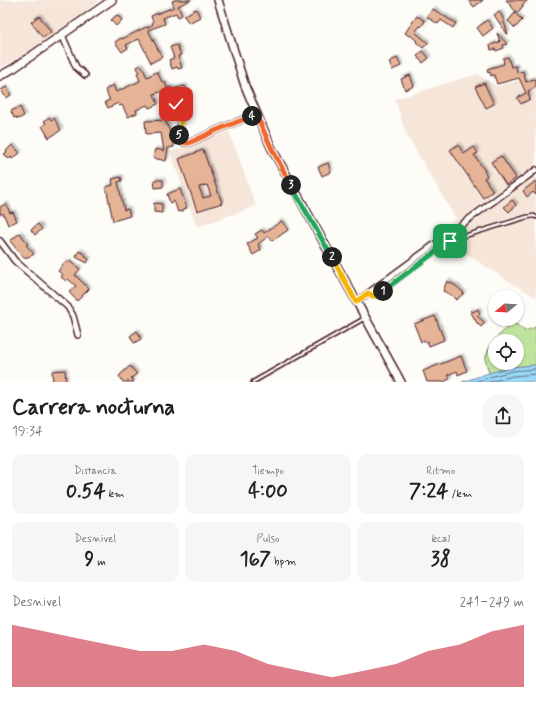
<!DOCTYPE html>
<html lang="es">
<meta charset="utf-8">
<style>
body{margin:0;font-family:Mynerve,sans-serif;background:#f6f6f6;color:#222;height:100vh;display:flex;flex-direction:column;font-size:15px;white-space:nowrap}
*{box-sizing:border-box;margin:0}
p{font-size:13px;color:#767676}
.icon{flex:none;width:22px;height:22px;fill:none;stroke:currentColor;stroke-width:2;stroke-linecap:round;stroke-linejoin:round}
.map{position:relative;height:382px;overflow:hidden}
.sheet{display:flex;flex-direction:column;background:#fff;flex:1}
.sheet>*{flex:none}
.needle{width:26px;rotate:252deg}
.tools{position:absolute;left:488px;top:290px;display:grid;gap:8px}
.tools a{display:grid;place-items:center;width:36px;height:36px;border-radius:50%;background:#fff;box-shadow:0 1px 3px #0004;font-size:20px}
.pin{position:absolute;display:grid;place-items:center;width:34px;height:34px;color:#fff;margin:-17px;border-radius:8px;box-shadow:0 2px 6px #0006}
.km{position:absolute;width:20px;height:20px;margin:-10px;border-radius:50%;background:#222;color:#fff;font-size:11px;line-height:20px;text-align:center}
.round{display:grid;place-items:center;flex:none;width:42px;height:42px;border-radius:16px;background:#f6f6f6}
.overview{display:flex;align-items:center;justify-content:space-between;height:68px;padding:0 12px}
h1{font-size:22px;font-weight:700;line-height:30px}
.stats{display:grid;grid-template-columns:repeat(3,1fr);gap:6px;height:68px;padding:4px 12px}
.stats div{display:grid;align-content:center;border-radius:10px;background:#f6f6f6;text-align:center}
.stats b{font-size:20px;font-weight:700}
.stats small{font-size:11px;font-weight:400}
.stats p{font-size:11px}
.chart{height:112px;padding:8px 12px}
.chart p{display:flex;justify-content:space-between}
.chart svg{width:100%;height:72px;margin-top:4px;fill:#d1495b;opacity:.7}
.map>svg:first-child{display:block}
</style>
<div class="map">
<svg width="536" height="382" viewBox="0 0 536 382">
<defs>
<filter id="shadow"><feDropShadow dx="2" dy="-2" stdDeviation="1" flood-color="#0004"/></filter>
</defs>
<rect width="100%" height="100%" fill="#fdfcf7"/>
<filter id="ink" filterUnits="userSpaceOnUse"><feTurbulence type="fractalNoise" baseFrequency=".025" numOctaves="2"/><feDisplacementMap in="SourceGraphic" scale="8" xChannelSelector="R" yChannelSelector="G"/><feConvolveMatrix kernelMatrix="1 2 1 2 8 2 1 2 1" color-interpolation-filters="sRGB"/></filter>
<g filter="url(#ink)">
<!-- built -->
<path fill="#f6e6da" d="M0,0H100L50,39L31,52L0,68Z
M477,74L497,86L536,76V297L513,284L454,246L443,229L456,219L406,134L395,99Z
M229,131L256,206L197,227L170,152Z"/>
<!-- green -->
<path fill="#bee39d" stroke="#848164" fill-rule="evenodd" d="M513,322L525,331L536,327V365L512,367L489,373L485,359L491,343ZM495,341H517V363H495Z"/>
<!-- water -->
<path fill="#97d9f9" stroke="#788fa7" d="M536,365V382H462L489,373L512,367Z"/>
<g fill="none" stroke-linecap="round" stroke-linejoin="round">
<!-- shore -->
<path stroke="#69697d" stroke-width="1" d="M474,382L490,377L512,371L536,369
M490,382L513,376L536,374"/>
</g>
<!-- building -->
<path fill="#e5b396" stroke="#4a1f2b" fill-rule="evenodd" filter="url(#shadow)" d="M175,0H191L178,6L182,15L178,17L176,13L163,18L165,24L148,30L162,57L151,63L139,39L126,45L128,48L122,52L115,42L121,38L122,39L146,27L147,28L153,24L152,23L153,22L151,16L174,7L172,1Z
M468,0H483L474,7Z
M506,0H528L522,5L523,6L520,9V10L517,13L510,5Z
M196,9L200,17L189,23L184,16Z
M433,9L450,20H451L456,23L453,28L441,20L438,24L427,17Z
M499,12L502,16L508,34H507L494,15Z
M515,13L522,20L515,28L508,21Z
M117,15L122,20L116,26L111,20Z
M39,16L51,32L43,38L31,22Z
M417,16L425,21L421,27L420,26L415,32L428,43L423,48L416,42L417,41L410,35L409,36L405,33Z
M487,20L493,28L483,36L477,28Z
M497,33L507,44L503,45L504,48L496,51L495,49L491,50L490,45L500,42Z
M177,45L181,55L178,56L182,68L178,69L177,67L172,69L169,60L174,58L170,47Z
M423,51L429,58L423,63L417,56Z
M508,57L511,67L516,66L517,73L523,71L526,82L534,79L536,82V87L528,91L529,94H528L530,99L521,104L517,98L526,93L519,78L497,84L494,75L491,76L490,72L488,73L487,69L504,64L503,58Z
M397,58L401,66L392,70L389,62Z
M141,65L147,77L157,72L162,82H165L167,88L171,87L172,89L185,86L188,97L166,101L164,91L154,94L158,104L149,108L147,105L136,110L137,113L128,117L122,105L119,106L118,103L108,108L105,102L110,100L105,90L113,85L116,92L140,81L137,73L139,72L137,67Z
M410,75L414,86L405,90L401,79Z
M484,83L494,104L486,108L475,87Z
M6,87L11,95L6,98L1,90Z
M20,107L24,116L18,119V118H16V117L14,118L11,111Z
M49,117L51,120L54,118L61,130L49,138L42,126L46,123L44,121Z
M165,120L170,132L172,131L174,147L168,148L166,161L153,158L155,149L164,151L161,133L146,134L145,121Z
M12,145L20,153L12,159L11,157L9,159L4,154L7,152L6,151Z
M458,145L464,154L474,147L478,153L474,155L485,171H484L487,176L484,178L493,191L483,198L450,150Z
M203,150L222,203L197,211L179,159ZM207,185L211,196L203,198L199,187Z
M501,156L516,178L506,185L491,162Z
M328,163L331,172L322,176L318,167Z
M121,177L122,181L118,182L124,210L128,209L130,216L113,221L106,187L113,185L112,179Z
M154,180H163V187L155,188Z
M536,181V195L533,192L527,197L523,191Z
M180,189L187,208L183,209V211L178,212L174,201L170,203L167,194Z
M512,200L516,205L509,212L504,207Z
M154,203L162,204V213L154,212Z
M6,204L10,213L13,212L17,221L8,225L3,213L0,215V207Z
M282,221L288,230L272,241L269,236L258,244L261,250L253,255L247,244L258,238L255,234L262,230L264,233Z
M38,224L42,229L35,235L31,230Z
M20,233L28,244L26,245L34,254L31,256L24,258L10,241Z
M79,251L86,255L85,256L89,259L87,263L76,257Z
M69,261L80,269L75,275L89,289L77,301L69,292L76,286L68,279L66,281L61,277L63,275L58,271L65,262L67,263Z
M447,281L456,286L464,293L456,300L451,295L443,291Z
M478,309L480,314L477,316L485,323L481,327L477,323L470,311L471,310L473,312Z
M435,316L444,340L429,346L427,341L425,342L424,340L421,342L414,324Z
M137,331L141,339L134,343L130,336Z
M461,356L467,371L458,375L457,371L448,375L450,379L443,382H427L423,371Z
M130,366L137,374L131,378L134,382H123L119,376Z
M65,370L66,381L53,382L52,371Z"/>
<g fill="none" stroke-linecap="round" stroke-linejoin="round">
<defs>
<path id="lane" d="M369,293L373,296H377L450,241L458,238L527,217L534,216L536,217
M253,382L365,318"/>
<path id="street" d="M62,35L76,67L85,75
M176,104L175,108L181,121L179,139C182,143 184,143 189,143L217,130L256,114
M0,241L15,261L68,307L73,316L78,335
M356,302L536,170"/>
<path id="secondary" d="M218,0L245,86L271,147L401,382
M0,76L14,68L112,0"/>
</defs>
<!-- lane casing -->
<use href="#lane" stroke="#4a1f2b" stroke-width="5.5"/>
<!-- street casing -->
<use href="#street" stroke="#4a1f2b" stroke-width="8"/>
<!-- secondary casing -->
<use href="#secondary" stroke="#4a1f2b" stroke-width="10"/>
<!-- lane -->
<use href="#lane" stroke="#fdfcf7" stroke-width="2.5"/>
<!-- street -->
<use href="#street" stroke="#fdfcf7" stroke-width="5"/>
<!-- secondary -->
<use href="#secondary" stroke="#fdfcf7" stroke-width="7"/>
</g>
</g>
<g fill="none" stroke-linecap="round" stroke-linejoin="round" filter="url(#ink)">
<defs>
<path id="split-1" d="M383,291L450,241"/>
<path id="split-2" d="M332,257L356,302L368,293L373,296H377L383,291"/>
<path id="split-3" d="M291,185L332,257"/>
<path id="split-4" d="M252,116L256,114L271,147L291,185"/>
<path id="split-5" d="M179,135C179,142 183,143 189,143L217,130L252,116"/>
<path id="split-6" d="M176,104C175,111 180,116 181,122C181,127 180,131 179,135"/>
</defs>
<!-- split-1 casing -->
<use href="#split-1" stroke="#fff" stroke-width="8"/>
<!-- split-2 casing -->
<use href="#split-2" stroke="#fff" stroke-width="8"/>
<!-- split-3 casing -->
<use href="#split-3" stroke="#fff" stroke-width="8"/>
<!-- split-4 casing -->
<use href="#split-4" stroke="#fff" stroke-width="8"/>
<!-- split-5 casing -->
<use href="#split-5" stroke="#fff" stroke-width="8"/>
<!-- split-6 casing -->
<use href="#split-6" stroke="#fff" stroke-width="8"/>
<!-- split-1 -->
<use href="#split-1" stroke="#22a559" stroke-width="5"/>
<!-- split-2 -->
<use href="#split-2" stroke="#f5b400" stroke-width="5"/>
<!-- split-3 -->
<use href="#split-3" stroke="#22a559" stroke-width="5"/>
<!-- split-4 -->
<use href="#split-4" stroke="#f0652b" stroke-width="5"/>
<!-- split-5 -->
<use href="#split-5" stroke="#f0652b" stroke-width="5"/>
<!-- split-6 -->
<use href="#split-6" stroke="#f5b400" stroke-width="5"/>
</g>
</svg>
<div class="tools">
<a><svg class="needle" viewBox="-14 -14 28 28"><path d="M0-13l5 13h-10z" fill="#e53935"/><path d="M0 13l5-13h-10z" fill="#767676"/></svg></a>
<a><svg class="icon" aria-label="locate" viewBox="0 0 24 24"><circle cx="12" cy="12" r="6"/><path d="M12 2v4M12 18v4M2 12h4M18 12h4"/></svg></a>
</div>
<div class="pin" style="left:450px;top:241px;background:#1e9e55"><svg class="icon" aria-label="arrive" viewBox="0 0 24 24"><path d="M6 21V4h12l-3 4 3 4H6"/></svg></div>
<div class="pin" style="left:176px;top:104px;background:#d93025"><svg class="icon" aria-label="check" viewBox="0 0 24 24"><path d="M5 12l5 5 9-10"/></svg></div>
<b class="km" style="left:383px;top:291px">1</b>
<b class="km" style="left:332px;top:257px">2</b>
<b class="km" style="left:291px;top:185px">3</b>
<b class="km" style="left:252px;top:116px">4</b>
<b class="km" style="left:179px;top:135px">5</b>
</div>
<section class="sheet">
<div class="overview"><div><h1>Carrera nocturna</h1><p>19:34</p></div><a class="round"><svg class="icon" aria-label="share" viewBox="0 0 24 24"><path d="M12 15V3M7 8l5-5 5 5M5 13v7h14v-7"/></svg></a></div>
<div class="stats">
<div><p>Distancia</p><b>0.54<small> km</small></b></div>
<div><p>Tiempo</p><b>4:00</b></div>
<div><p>Ritmo</p><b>7:24<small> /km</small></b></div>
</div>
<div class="stats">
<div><p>Desnivel</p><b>9<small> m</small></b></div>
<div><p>Pulso</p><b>167<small> bpm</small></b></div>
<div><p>kcal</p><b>38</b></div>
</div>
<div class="chart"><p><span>Desnivel</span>241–249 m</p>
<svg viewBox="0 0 160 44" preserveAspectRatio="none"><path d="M0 44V6L10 10L20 14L30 18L40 22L50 22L60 18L70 22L80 30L90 34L100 38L110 34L120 30L130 22L140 18L150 10L160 6V44z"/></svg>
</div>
</section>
